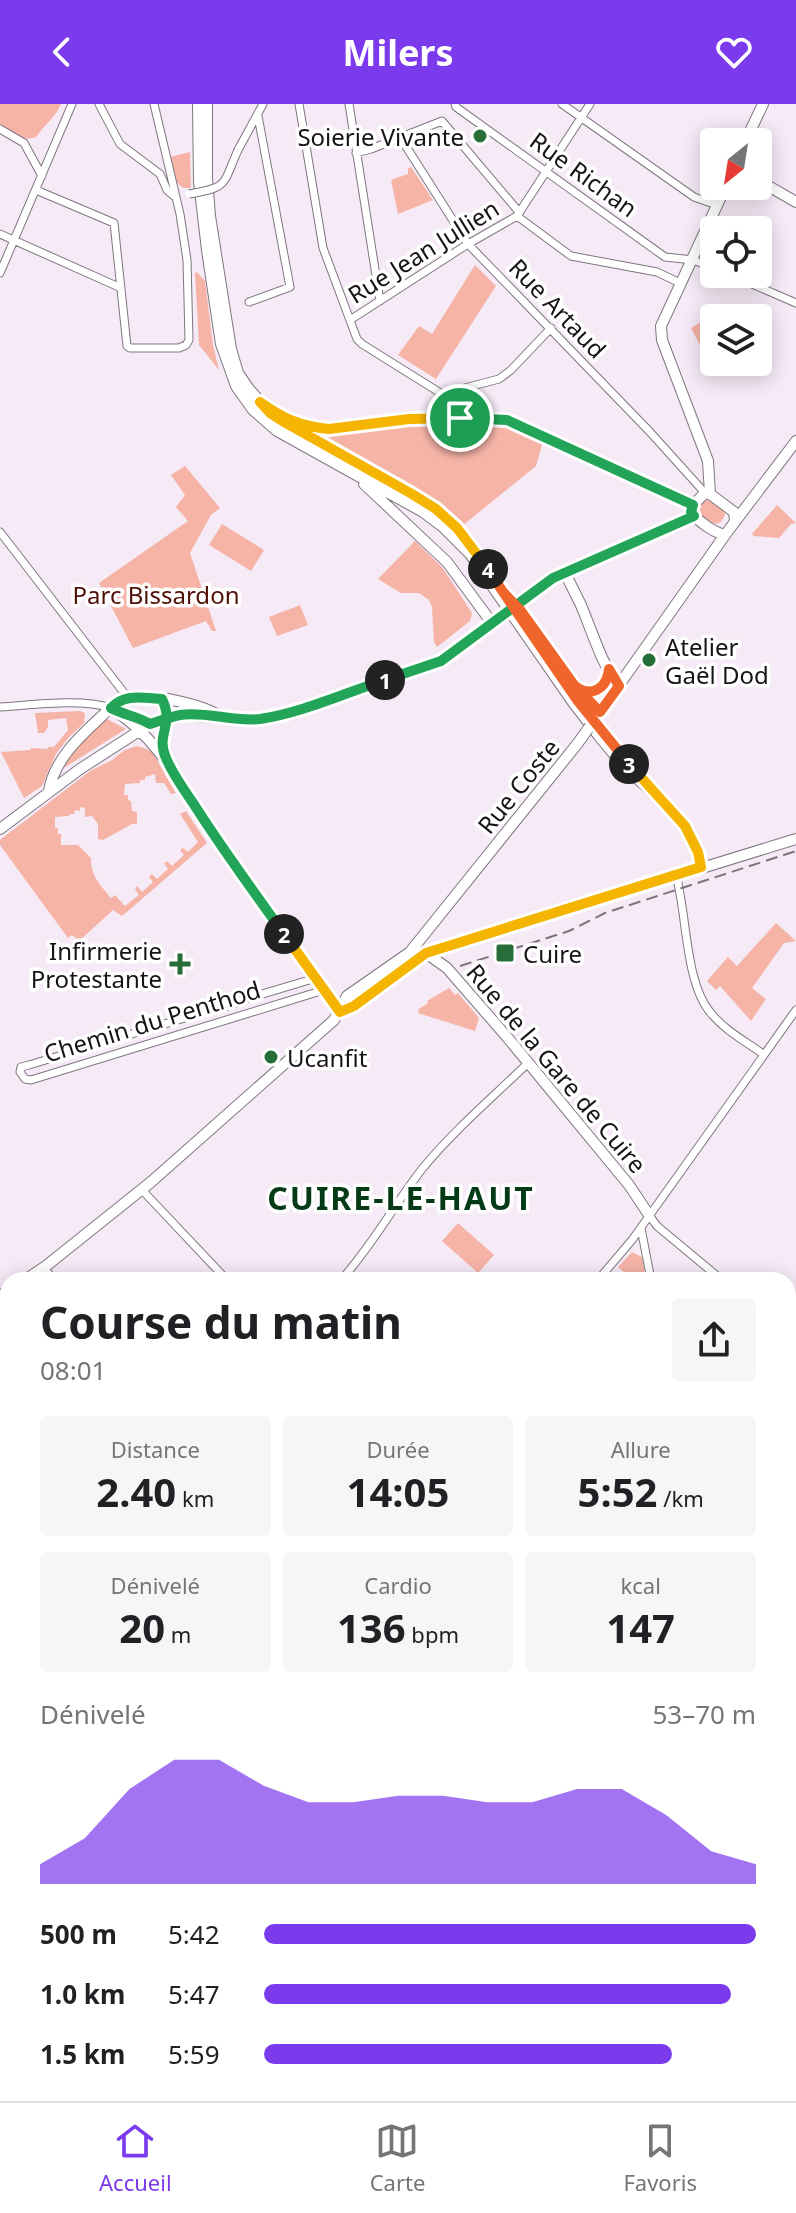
<!DOCTYPE html>
<html lang="fr">
<meta charset="utf-8">
<style>
body{margin:0;font-family:"Noto Sans",sans-serif;background:#f6f6f6;color:#202124;height:100vh;display:flex;flex-direction:column;font-size:30px;white-space:nowrap}
*{box-sizing:border-box;margin:0}
p{font-size:26px;color:#757577}
.icon{flex:none;width:44px;height:44px;fill:none;stroke:currentColor;stroke-width:2;stroke-linecap:round;stroke-linejoin:round}
.map{position:relative;flex:1;overflow:hidden}
.panel{position:absolute;left:0px;top:1168px;width:796px;height:830px;display:flex;flex-direction:column;background:#fff;border-radius:24px 24px 0 0;box-shadow:0 4px 20px #0003}
.panel>*{flex:none}
.needle{width:52px;rotate:210deg}
.controls{position:absolute;left:700px;top:24px;display:grid;gap:16px}
.controls a{display:grid;place-items:center;width:72px;height:72px;border-radius:8px;background:#fff;box-shadow:0 4px 20px #0003;font-size:40px}
.pin{position:absolute;display:grid;place-items:center;width:68px;height:68px;color:#fff;margin:-34px;border:4px solid #fff;border-radius:50%;box-shadow:0 2px 8px #0007}
.km{position:absolute;width:40px;height:40px;margin:-20px;border-radius:50%;background:#222;color:#fff;font-size:22px;line-height:40px;text-align:center}
.round{display:grid;place-items:center;flex:none;width:84px;height:84px;border-radius:8px;background:#f6f6f6}
.summary{display:flex;align-items:center;justify-content:space-between;height:136px;padding:0 40px}
h1{font-size:44px;font-weight:700;line-height:60px}
.figures{display:grid;grid-template-columns:repeat(3,1fr);gap:12px;height:136px;padding:8px 40px}
.figures div{display:grid;align-content:center;border-radius:8px;background:#f6f6f6;text-align:center}
.figures b{font-size:40px;font-weight:700}
.figures small{font-size:22px;font-weight:400}
.figures p{font-size:22px}
.chart{height:224px;padding:16px 40px}
.chart p{display:flex;justify-content:space-between}
.chart svg{width:100%;height:144px;margin-top:8px;fill:#7c3aed;opacity:.7}
ul{padding:0 40px;list-style:none;font-size:26px}
li{display:grid;grid-template-columns:128px 96px 1fr;align-items:center;height:60px}
li i{height:20px;border-radius:10px;background:#7c3aed}
header{display:flex;justify-content:space-between;align-items:center;height:104px;padding:0 40px;background:#7c3aed;color:#fff;font-size:36px;font-weight:700}
.menu{display:flex;justify-content:space-around;align-items:center;height:112px;border-top:2px solid #e0e0e0;background:#fff;font-size:22px;color:#757577}
.menu a{display:grid;justify-items:center;gap:4px}
.menu .active{color:#7c3aed}
.map>svg:first-child{display:block}
</style>
<header><svg class="icon" aria-label="back" viewBox="0 0 24 24"><path d="M15 5l-7 7 7 7"/></svg>Milers<svg class="icon" aria-label="heart" viewBox="0 0 24 24"><path d="M12 20l-8-8c-3-5 5-10 8-4 3-6 11-1 8 4z"/></svg></header>
<div class="map">
<svg width="796" height="1997" viewBox="0 0 796 1997">
<rect width="100%" height="100%" fill="#f5eaf6"/>
<!-- green -->
<path fill="#f6b4a7" d="M0,0H61C55,14 44,21 36,33C23,38 11,29 0,23Z
M190,48L191,84H183L175,77L169,53Z
M411,63L433,96L398,110L391,76L408,70V64Z
M475,161L496,182L436,275L398,251L419,222L432,230Z
M197,168L205,177L213,241L219,266L199,241L195,169Z
M712,211L715,214L714,251L707,255L691,224Z
M408,320L505,321L543,337L536,362L462,422L426,392L328,337L330,329Z
M185,362L220,404L211,411L190,449L216,527H212L206,517L133,544L99,479L188,417L176,403L185,391L171,371Z
M704,396C713,396 723,402 725,411L721,418C711,423 705,415 698,409V401Z
M777,401L796,419L791,420L779,434L754,432L752,430Z
M222,420L264,446L251,467L209,441Z
M415,437L442,463L472,509L470,517L437,543L434,538L432,503L429,496L419,489H401L378,475Z
M300,501L308,521L277,532L269,513Z
M80,607L85,609L84,619L69,633L56,650L42,682L24,694L1,648L31,646V644L48,645V643H54L68,626L66,614L48,616V623L44,629H38L35,609Z
M107,615L126,625L62,665C72,645 89,629 107,615Z
M137,642L147,645L153,649L176,689L171,690L164,679H156L155,670L145,673V676H140V679L125,680L124,691H128V696L131,697L132,707L137,708V720H132L103,736L98,735V720L92,712L85,713V704L80,703V707L75,706L74,710H70L69,712L55,713V724H58V730H61V741H78L91,754C90,771 100,781 111,794L115,791L125,802L139,791L135,785L137,782L142,788L153,778L149,773L152,770L157,775L168,765L164,759L167,757L172,762L184,751L180,746L183,744L188,748L198,738L180,710L186,707L207,739L122,812L113,806L79,837L72,831L68,834L0,741V736L90,667L112,656L125,646Z
M776,819L796,837L784,839L752,884L766,895L751,917L720,882L716,886L707,877L728,853L737,862Z
M449,884L455,891L458,889L479,914L475,927L418,909L419,905L428,899L427,897Z
M458,1119L494,1151L478,1169L442,1137Z
M632,1148L642,1153L646,1176H633L618,1163Z
M8,1307V1388L0,1396V1314Z
M203,1990H286L284,1997H205L203,1995Z"/>
<!-- forest -->
<path fill="#eda496" d="M796,1410V1563L788,1568V1419Z"/>
<g fill="none" stroke-linecap="round" stroke-linejoin="round">
<!-- highway-tunnel -->
<path stroke="#d4cad5" stroke-width="12" stroke-dasharray="12 6" stroke-linecap="butt" d="M0,1771L8,1779
M0,1803L8,1811
M244,1990L252,1997"/>
<defs>
<path id="street" d="M99,0L120,40L160,70L167,86L174,92
M299,0L323,144L357,235L362,240L442,290L499,275L511,266L551,224
M349,0L380,197
M455,0L456,3L665,153L693,156L714,164
M562,0L694,93L711,99L719,97
M0,25L24,39L42,72
M400,33L468,140L650,328L705,389
M238,46L263,0
M356,49L371,45L442,17L519,108
M36,86L114,119L127,242L130,244H179L186,241L189,236L187,156L180,110L154,0
M517,112L571,152L657,168L680,179
M0,130L121,184
M0,169L72,0
M729,170L796,199
M249,198L290,183L258,12
M350,216L468,140L517,112L590,0
M0,428L128,594
M0,603C33,601 80,594 111,604
M676,771C687,810 685,878 710,908C724,926 745,937 763,950
M316,874L239,897L232,901L211,906L29,961L21,963L20,968L25,975L31,976L324,886
M142,1086L227,1176
M649,1111L657,1122L722,1176
M641,1124L651,1176
M43,1164L55,1176
M341,1176C372,1142 394,1101 422,1065C454,1026 492,994 528,959
M598,1176L632,1136L796,906
M0,1196L8,1203
M788,1266L796,1276
M0,1278L8,1285
M788,1682L796,1681
M0,1684L8,1693
M788,1728L796,1761
M610,1990L614,1997
M690,1990L693,1997
M194,1997V1990
M287,1997L288,1990"/>
<path id="secondary" d="M198,0L199,78L207,146L221,240L236,282L253,306L277,327L423,408L443,423L470,450L572,597L598,631L627,666L648,684L685,722L698,748L701,763
M207,0V74L210,112L231,245L238,269L249,285L270,309L436,405L457,424L473,443
M745,38L763,0
M758,76L796,98
M295,319L329,325L409,315L460,314L504,315L693,401
M364,380L447,458L492,519
M710,390L708,357L662,236L661,222L726,82
M725,431C713,428 699,418 691,408L693,401L705,389L710,390L734,408L735,417
M565,469C570,479 575,489 580,499C590,521 603,565 619,582
M512,497L521,507L574,581L600,608
M518,499L553,474L694,412
M581,587C598,590 607,582 609,565
M162,595C174,619 156,629 164,650
M111,604C161,634 186,691 217,737C256,795 299,852 340,908
M595,615L725,431L796,337
M49,687C54,656 80,632 102,612C108,606 114,598 121,595C142,586 199,600 218,611
M0,725L80,665L150,620L181,611L244,616L278,612L441,557L495,516
M410,848L426,849L796,735
M426,849L447,864L507,933L629,1081L649,1111
M340,908L354,902L426,849
M25,1176L46,1162L151,1078L334,916L347,892L410,848L578,639
M0,1192L8,1187"/>
</defs>
<!-- street casing -->
<use href="#street" stroke="#7f7680" stroke-width="9"/>
<!-- secondary casing -->
<use href="#secondary" stroke="#7f7680" stroke-width="12"/>
<!-- street -->
<use href="#street" stroke="#fff" stroke-width="7"/>
<!-- secondary -->
<use href="#secondary" stroke="#fff" stroke-width="10"/>
<!-- rail -->
<path stroke="#7d757d" stroke-width="2" stroke-dasharray="12 6" stroke-linecap="butt" d="M460,862L569,827L605,809L796,747"/>
<defs>
<path id="street-bridge" d="M189,90C229,83 222,82 238,46"/>
<path id="secondary-bridge" d="M495,516L518,499
M578,639L595,615"/>
</defs>
<!-- street-bridge casing -->
<use href="#street-bridge" stroke="#7f7680" stroke-width="9" stroke-linecap="butt"/>
<!-- secondary-bridge casing -->
<use href="#secondary-bridge" stroke="#7f7680" stroke-width="12" stroke-linecap="butt"/>
<!-- street-bridge -->
<use href="#street-bridge" stroke="#fff" stroke-width="7"/>
<!-- secondary-bridge -->
<use href="#secondary-bridge" stroke="#fff" stroke-width="10"/>
</g>
<g fill="none" stroke-linecap="round" stroke-linejoin="round">
<defs>
<path id="split-1" d="M385,576L441,557L553,474L694,412L691,408L693,401L507,316L460,314"/>
<path id="split-2" d="M284,830C254,788 223,746 195,702C185,687 173,671 166,654C155,629 175,622 162,595C143,594 125,589 111,604C124,611 137,612 150,620C160,617 170,613 180,611C206,607 233,618 260,615C301,609 345,589 385,576"/>
<path id="split-3" d="M284,830L340,908L354,902L426,849L701,763L698,748L685,722L629,660"/>
<path id="split-4" d="M488,465L503,488L521,507L574,581L600,608L619,582L609,565C607,585 590,595 574,581L521,507L503,488L577,596L629,660"/>
<path id="split-5" d="M460,314L409,315L329,325C299,322 284,315 260,298L270,309L284,318L412,390L436,405L457,424L488,465"/>
</defs>
<!-- split-1 casing -->
<use href="#split-1" stroke="#fff" stroke-width="16"/>
<!-- split-2 casing -->
<use href="#split-2" stroke="#fff" stroke-width="16"/>
<!-- split-3 casing -->
<use href="#split-3" stroke="#fff" stroke-width="16"/>
<!-- split-4 casing -->
<use href="#split-4" stroke="#fff" stroke-width="16"/>
<!-- split-5 casing -->
<use href="#split-5" stroke="#fff" stroke-width="16"/>
<!-- split-1 -->
<use href="#split-1" stroke="#22a559" stroke-width="10"/>
<!-- split-2 -->
<use href="#split-2" stroke="#22a559" stroke-width="10"/>
<!-- split-3 -->
<use href="#split-3" stroke="#f5b400" stroke-width="10"/>
<!-- split-4 -->
<use href="#split-4" stroke="#f0652b" stroke-width="10"/>
<!-- split-5 -->
<use href="#split-5" stroke="#f5b400" stroke-width="10"/>
</g>
<!-- markers -->
<g fill="#256d39" stroke="#fff" stroke-width="3">
<circle cx="480" cy="32" r="8"/>
<circle cx="649" cy="556" r="8"/>
<rect x="495" y="839" width="20" height="20" rx="4"/>
<path d="M176 848h8v8h8v8h-8v8h-8v-8h-8v-8h8z"/>
<circle cx="271" cy="953" r="8"/>
</g>
<g text-anchor="middle" dominant-baseline="central" stroke-width="7" stroke-linejoin="round" paint-order="stroke">
<!-- poi labels -->
<g font-size="24" fill="#171317" stroke="#fff" text-anchor="start">
<text x="464" y="32" text-anchor="end">Soierie Vivante</text>
<text x="665" y="542">Atelier<tspan x="665" dy="28">Gaël Dod</tspan></text>
<text x="162" y="846" text-anchor="end">Infirmerie<tspan x="162" dy="28">Protestante</tspan></text>
<text x="523" y="849">Cuire</text>
<text x="287" y="953">Ucanfit</text>
</g>
<!-- street labels -->
<g font-size="24" fill="#171317" stroke="#fff">
<text transform="translate(584 70) rotate(36)">Rue Richan</text>
<text transform="translate(423 147) rotate(-32)">Rue Jean Jullien</text>
<text transform="translate(558 204) rotate(46)">Rue Artaud</text>
<text transform="translate(518 682) rotate(-51)">Rue Coste</text>
<text transform="translate(152 917) rotate(-17)">Chemin du Penthod</text>
<text transform="translate(557 964) rotate(50)">Rue de la Gare de Cuire</text>
</g>
<!-- park labels -->
<g font-size="24" fill="#4f1007" stroke="#fff">
<text x="156" y="490">Parc Bissardon</text>
</g>
<!-- district labels -->
<g font-size="32" font-weight="bold" letter-spacing="2" fill="#053a17" stroke="#fff">
<text x="401" y="1093">CUIRE-LE-HAUT</text>
</g>
</g>
</svg>
<div class="controls">
<a><svg class="needle" viewBox="-14 -14 28 28"><path d="M0-13l5 13h-10z" fill="#e53935"/><path d="M0 13l5-13h-10z" fill="#757577"/></svg></a>
<a><svg class="icon" aria-label="locate" viewBox="0 0 24 24"><circle cx="12" cy="12" r="6"/><path d="M12 2v4M12 18v4M2 12h4M18 12h4"/></svg></a>
<a><svg class="icon" aria-label="layers" viewBox="0 0 24 24"><path d="M12 4l9 5-9 5-9-5zM3 14l9 5 9-5"/></svg></a>
</div>
<div class="pin" style="left:460px;top:314px;background:#1e9e55"><svg class="icon" aria-label="arrive" viewBox="0 0 24 24"><path d="M6 21V4h12l-3 4 3 4H6"/></svg></div>
<b class="km" style="left:385px;top:576px">1</b>
<b class="km" style="left:284px;top:830px">2</b>
<b class="km" style="left:629px;top:660px">3</b>
<b class="km" style="left:488px;top:465px">4</b>
<section class="panel">
<div class="summary"><div><h1>Course du matin</h1><p>08:01</p></div><a class="round"><svg class="icon" aria-label="share" viewBox="0 0 24 24"><path d="M12 15V3M7 8l5-5 5 5M5 13v7h14v-7"/></svg></a></div>
<div class="figures">
<div><p>Distance</p><b>2.40<small> km</small></b></div>
<div><p>Durée</p><b>14:05</b></div>
<div><p>Allure</p><b>5:52<small> /km</small></b></div>
</div>
<div class="figures">
<div><p>Dénivelé</p><b>20<small> m</small></b></div>
<div><p>Cardio</p><b>136<small> bpm</small></b></div>
<div><p>kcal</p><b>147</b></div>
</div>
<div class="chart"><p><span>Dénivelé</span>53–70 m</p>
<svg viewBox="0 0 160 44" preserveAspectRatio="none"><path d="M0 44V38L10 30L20 15L30 6L40 6L50 14L60 19L70 19L80 17L90 17L100 19L110 19L120 15L130 15L140 23L150 34L160 38V44z"/></svg>
</div>
<ul>
<li><b>500 m</b>5:42<i style="width:100%"></i></li>
<li><b>1.0 km</b>5:47<i style="width:95%"></i></li>
<li><b>1.5 km</b>5:59<i style="width:83%"></i></li>
</ul>
</section>
</div>
<nav class="menu">
<a class="active"><svg class="icon" aria-label="home" viewBox="0 0 24 24"><path d="M3 11l9-7 9 7M6 9v11h12V9"/></svg>Accueil</a>
<a><svg class="icon" aria-label="map" viewBox="0 0 24 24"><path d="M3 6l6-2 6 2 6-2v14l-6 2-6-2-6 2zM9 4v14M15 6v14"/></svg>Carte</a>
<a><svg class="icon" aria-label="saved" viewBox="0 0 24 24"><path d="M7 4h10v16l-5-4-5 4z"/></svg>Favoris</a>
</nav>
